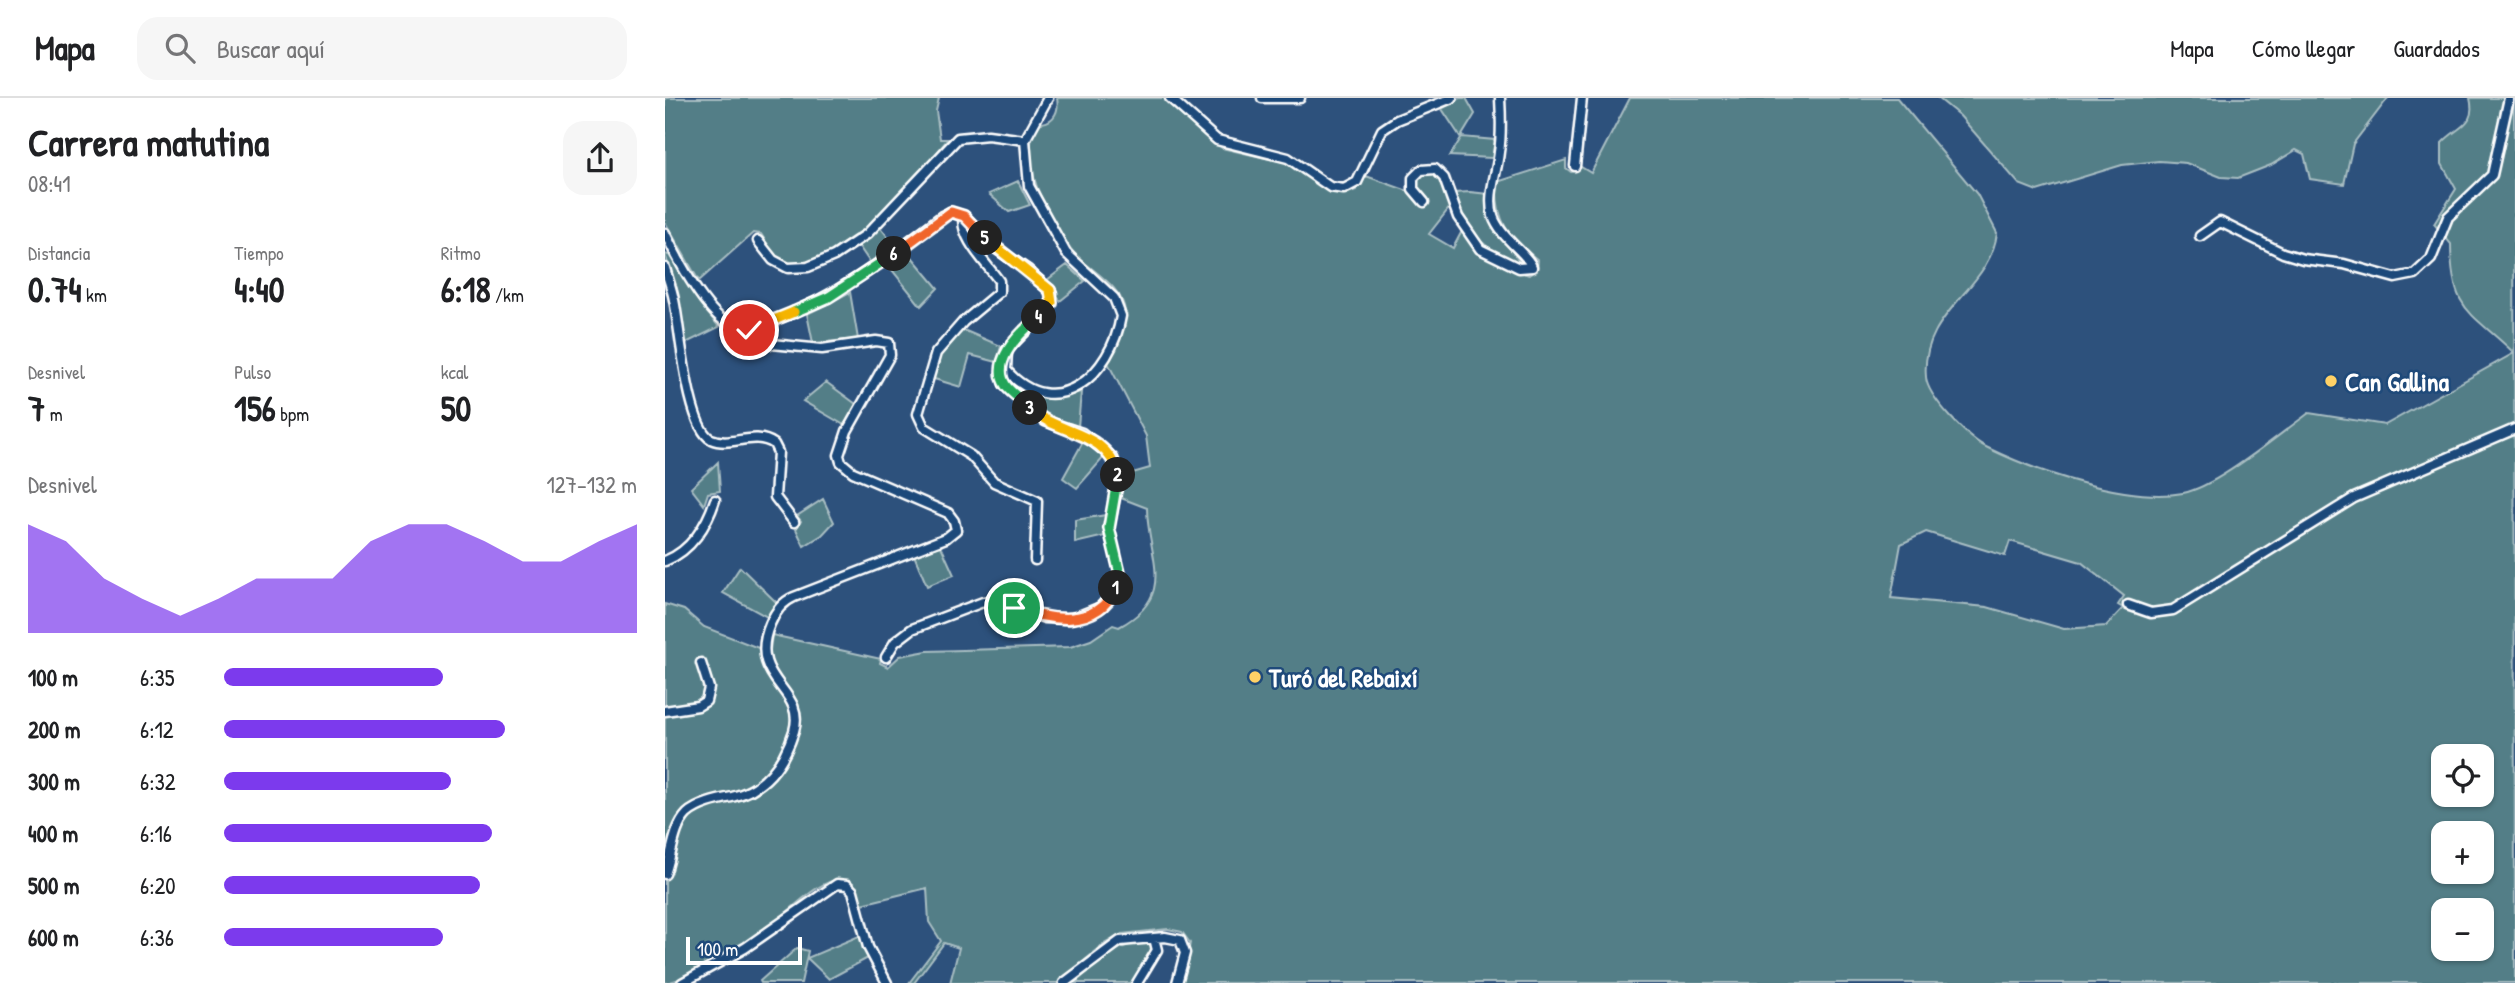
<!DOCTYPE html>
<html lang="es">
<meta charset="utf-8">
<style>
body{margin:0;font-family:"Patrick Hand",sans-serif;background:#f6f6f6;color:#202124;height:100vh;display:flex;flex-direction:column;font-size:26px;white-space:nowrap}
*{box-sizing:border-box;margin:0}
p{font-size:23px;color:#757577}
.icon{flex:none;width:38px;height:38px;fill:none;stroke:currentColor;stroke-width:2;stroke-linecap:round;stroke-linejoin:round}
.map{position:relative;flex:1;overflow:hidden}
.drawer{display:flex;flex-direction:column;background:#fff;width:665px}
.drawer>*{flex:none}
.fabs{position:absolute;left:1766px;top:646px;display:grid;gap:14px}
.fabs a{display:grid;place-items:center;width:63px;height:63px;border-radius:14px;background:#fff;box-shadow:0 2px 5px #0004;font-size:35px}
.scale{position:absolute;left:21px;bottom:18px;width:116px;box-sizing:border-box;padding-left:7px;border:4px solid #fff;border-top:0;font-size:19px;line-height:24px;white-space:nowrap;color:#fff;-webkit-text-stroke:5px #1f4a7a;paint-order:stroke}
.pin{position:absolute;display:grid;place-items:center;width:60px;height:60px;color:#fff;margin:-30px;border:4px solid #fff;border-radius:50%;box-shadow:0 2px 7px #0007}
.km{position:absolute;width:35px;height:35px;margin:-18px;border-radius:50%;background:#222;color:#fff;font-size:19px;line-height:35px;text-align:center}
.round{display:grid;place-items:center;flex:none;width:74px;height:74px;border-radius:21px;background:#f6f6f6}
.overview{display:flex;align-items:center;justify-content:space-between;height:119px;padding:0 28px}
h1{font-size:38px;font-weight:800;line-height:52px}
.figures{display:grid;grid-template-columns:repeat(3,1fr);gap:10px;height:119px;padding:7px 28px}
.figures div{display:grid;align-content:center}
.figures b{font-size:35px;font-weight:800}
.figures small{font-size:19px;font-weight:400}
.figures p{font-size:19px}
.chart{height:196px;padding:14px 28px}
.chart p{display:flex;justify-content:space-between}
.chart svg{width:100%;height:126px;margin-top:7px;fill:#7c3aed;opacity:.7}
ul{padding:0 28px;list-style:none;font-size:23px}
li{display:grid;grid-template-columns:112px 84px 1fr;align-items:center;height:52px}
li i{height:18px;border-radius:9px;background:#7c3aed}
header{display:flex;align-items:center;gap:42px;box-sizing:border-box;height:98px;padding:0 35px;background:#fff;border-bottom:2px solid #e0e0e0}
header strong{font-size:33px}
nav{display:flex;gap:38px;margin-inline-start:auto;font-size:24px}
.search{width:490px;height:63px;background:#f6f6f6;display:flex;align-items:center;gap:18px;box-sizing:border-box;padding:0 24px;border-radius:21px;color:#757577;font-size:26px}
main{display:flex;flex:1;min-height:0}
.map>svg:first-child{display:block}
</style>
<header>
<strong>Mapa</strong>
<div class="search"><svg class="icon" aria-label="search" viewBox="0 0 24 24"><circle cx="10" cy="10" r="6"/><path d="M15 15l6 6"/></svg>Buscar aquí</div>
<nav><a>Mapa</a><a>Cómo llegar</a><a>Guardados</a></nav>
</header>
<main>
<section class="drawer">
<div class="overview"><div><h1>Carrera matutina</h1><p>08:41</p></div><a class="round"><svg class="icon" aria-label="share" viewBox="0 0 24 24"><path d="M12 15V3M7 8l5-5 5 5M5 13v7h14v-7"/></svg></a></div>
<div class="figures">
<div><p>Distancia</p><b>0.74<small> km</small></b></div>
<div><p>Tiempo</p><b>4:40</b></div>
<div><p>Ritmo</p><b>6:18<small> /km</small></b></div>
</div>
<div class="figures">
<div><p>Desnivel</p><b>7<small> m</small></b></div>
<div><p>Pulso</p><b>156<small> bpm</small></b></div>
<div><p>kcal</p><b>50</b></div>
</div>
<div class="chart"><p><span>Desnivel</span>127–132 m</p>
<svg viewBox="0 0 160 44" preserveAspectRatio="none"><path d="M0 44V6L10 12L20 25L30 32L40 38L50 32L60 25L70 25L80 25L90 12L100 6L110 6L120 12L130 19L140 19L150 12L160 6V44z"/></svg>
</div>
<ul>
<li><b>100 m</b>6:35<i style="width:53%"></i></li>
<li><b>200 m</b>6:12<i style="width:68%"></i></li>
<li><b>300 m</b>6:32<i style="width:55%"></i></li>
<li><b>400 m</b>6:16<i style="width:65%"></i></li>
<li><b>500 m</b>6:20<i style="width:62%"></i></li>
<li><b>600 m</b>6:36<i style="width:53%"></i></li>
</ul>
</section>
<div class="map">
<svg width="1850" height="885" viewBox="0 0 1850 885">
<rect width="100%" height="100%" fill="#2d517c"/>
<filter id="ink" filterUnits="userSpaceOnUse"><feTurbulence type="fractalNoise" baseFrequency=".0143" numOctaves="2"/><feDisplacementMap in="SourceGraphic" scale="14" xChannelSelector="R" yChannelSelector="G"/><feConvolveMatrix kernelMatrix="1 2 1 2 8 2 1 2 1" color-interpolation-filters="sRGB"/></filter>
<g filter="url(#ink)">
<!-- green -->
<path fill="#537e87" stroke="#a9bec3" stroke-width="2" fill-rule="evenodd" d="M0,0H274L271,13L275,41H283C253,77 179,177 124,167C108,164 104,147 96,136L88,135L34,183L0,124Z
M392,0H499L557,50L623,65L669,95H683L691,92L701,78L746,94L760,109L764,102L754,93L751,84L759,76H769L776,84L785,109L764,136L788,150L797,133C814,159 835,167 864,177L872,173L873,162C843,139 830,123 832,84L901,62V70L906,74L912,73L916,69L926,75L965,0H1232L1312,96L1332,135C1325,192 1255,214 1261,279C1262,299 1305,342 1323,350C1372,374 1463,405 1518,395C1552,389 1614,336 1644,315L1720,327L1849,255C1806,213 1786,215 1786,146L1769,126L1791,91L1777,66V45C1792,28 1812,28 1805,0H1849L1850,885H517L525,845L517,834L503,831L457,836L439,846L393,885H285L294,850L279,845L249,885H244L276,843L264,824L262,790L197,806L189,786L175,781C153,784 134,805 117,818C93,836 28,881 0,885V506L19,512L39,529L96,551L105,552L107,537L216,561L215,565L223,569L235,558L262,553L405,549L426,542L448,527L454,529C514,497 482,458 482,410L456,400L457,378L485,370L481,338L443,265C448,250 462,230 460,214C458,189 428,174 412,158C403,150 398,137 391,127C370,93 360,66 369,25C386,27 395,17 392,0ZM1261,434L1340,458L1345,443L1416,464L1459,498L1453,507L1458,510L1441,528L1399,531L1322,509L1226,500L1236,446ZM1778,658H1816V696H1778ZM1778,735H1816V774H1778ZM1778,812H1816V850H1778Z
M795,0H801L810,16L796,39L830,42L827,60L785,58L796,40L777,11Z
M1273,0H1723L1688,46L1679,86L1645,81L1639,56L1631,52L1606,67L1573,80L1556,79L1521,65L1494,63L1457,67L1372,93L1354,86L1295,18Z
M353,83L365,107L344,114L324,96Z
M805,94L823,96L828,128L856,165C818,153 800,132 789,95Z
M215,129L230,148L206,166L193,147Z
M242,153L273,190L256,208L223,167Z
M0,156L4,157L34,204L54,229L21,245L13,198Z
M402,167L420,183L395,203L382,182Z
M185,194L193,241L148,245L142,216Z
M296,231L336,248L332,264L305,257L296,289L266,280L276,255Z
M161,284L191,306L179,327L138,303Z
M359,293L391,299L416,294L413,329L382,319L359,297Z
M419,342L440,358L412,390L398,380Z
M53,364L55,393L43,395L39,407L26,390Z
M158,401L169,424L157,437L139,448L131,431L136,423L132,418Z
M441,417L440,438L410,445V422Z
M276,448L289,477L262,488L249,457Z
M75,469L113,506L104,520L58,495Z
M194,838L203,860L164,881L142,860Z
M482,844L486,848L485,858L467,885H410C436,862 447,847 482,844Z
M132,850L143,853L136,885H96L95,883Z"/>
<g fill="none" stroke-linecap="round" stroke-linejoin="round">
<defs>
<path id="street" d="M505,0L552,42L623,60L665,89L679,91L692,84L717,32L732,22L787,0
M597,0H635
M910,68L917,0
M759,104L748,91V80L756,72L770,71L779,80L793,119L815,151L854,170L867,169C863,156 835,140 828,118C822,97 832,75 834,54C837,36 836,18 835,0
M299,118C293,138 323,167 334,183V194L298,224L271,255L253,316L259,329L306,358L329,384L372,403L370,462
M0,135C13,162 44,223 74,231C86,235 99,226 110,222C174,198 223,159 277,118L286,114L299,118L330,150L363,172L387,195L385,209L342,252L341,272C391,328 447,275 456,218L449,200L401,155L364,88L360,42L383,0
M1535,138L1555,124L1618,155L1638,161L1679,166L1730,180L1750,176L1766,161L1783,119L1827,77L1844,0
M93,143L108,162L123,170L143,169L169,158L202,136L293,40L323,37L360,42
M0,170C3,181 7,191 9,202C15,228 22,329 46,341C66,350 89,332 109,346L113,354L110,399L129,424
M0,463C26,453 42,427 50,402
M1463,507L1486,515L1508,512L1689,400L1850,331
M221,559L230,544L247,531L318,504L340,507L380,520L406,521L436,509L453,487L455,476L444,430L454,379L448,360L417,335L380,323L339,286V268
M0,613L33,608L41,603L44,590L36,565
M0,776C7,758 8,730 22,716C33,706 52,702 67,699C101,691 119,665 129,633C142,590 81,583 105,526C110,514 117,504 129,499L281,440L291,432L289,423L283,415L188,374L176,364L174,357L182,333L225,257L224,245L211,243L157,251L77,243L63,228
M17,885L80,850L172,786L182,787L188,793L203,849L222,885
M399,885L455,843L500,839L515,842L520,855L512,885
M472,885L492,852L489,840"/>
</defs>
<!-- street casing -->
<use href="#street" stroke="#fff" stroke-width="13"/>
<!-- street -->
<use href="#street" stroke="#1f4a7a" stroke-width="8"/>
</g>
</g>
<g fill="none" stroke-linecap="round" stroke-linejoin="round" filter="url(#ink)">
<defs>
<path id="split-1" d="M349,510C384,522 431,532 451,490"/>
<path id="split-2" d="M451,490L455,476L444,430L453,377"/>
<path id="split-3" d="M365,310C392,338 442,331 453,377"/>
<path id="split-4" d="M365,310C358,302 347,296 341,288C324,263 357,233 374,219"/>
<path id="split-5" d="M320,140L385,192L387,205L374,219"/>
<path id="split-6" d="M229,156L286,114L299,118L320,140"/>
<path id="split-7" d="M129,214L164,199L229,156"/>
<path id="split-8" d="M84,232L129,214"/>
</defs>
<!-- split-1 casing -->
<use href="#split-1" stroke="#fff" stroke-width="14"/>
<!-- split-2 casing -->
<use href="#split-2" stroke="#fff" stroke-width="14"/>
<!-- split-3 casing -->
<use href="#split-3" stroke="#fff" stroke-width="14"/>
<!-- split-4 casing -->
<use href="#split-4" stroke="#fff" stroke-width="14"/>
<!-- split-5 casing -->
<use href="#split-5" stroke="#fff" stroke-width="14"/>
<!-- split-6 casing -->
<use href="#split-6" stroke="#fff" stroke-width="14"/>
<!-- split-7 casing -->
<use href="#split-7" stroke="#fff" stroke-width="14"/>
<!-- split-8 casing -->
<use href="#split-8" stroke="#fff" stroke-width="14"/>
<!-- split-1 -->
<use href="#split-1" stroke="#f0652b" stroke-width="9"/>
<!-- split-2 -->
<use href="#split-2" stroke="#22a559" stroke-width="9"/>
<!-- split-3 -->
<use href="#split-3" stroke="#f5b400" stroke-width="9"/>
<!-- split-4 -->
<use href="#split-4" stroke="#22a559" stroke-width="9"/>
<!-- split-5 -->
<use href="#split-5" stroke="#f5b400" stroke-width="9"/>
<!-- split-6 -->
<use href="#split-6" stroke="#f0652b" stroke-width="9"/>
<!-- split-7 -->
<use href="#split-7" stroke="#22a559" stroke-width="9"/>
<!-- split-8 -->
<use href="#split-8" stroke="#f5b400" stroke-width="9"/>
</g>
<!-- markers -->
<g fill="#ffd166" stroke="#1f4a7a" stroke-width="2.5">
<circle cx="1666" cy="283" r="7"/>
<circle cx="590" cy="579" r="7"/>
</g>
<g text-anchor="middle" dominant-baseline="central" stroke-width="5" stroke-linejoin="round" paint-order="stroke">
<!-- poi labels -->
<g font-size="26" font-weight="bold" fill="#fff" stroke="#1f4a7a" text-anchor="start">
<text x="1680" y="283">Can Gallina</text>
<text x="604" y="579">Turó del Rebaixí</text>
</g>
</g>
</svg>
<div class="fabs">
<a><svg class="icon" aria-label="locate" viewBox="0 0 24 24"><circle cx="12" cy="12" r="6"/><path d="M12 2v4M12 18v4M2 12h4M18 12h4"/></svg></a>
<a>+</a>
<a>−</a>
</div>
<div class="scale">100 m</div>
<div class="pin" style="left:349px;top:510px;background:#1e9e55"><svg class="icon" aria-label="arrive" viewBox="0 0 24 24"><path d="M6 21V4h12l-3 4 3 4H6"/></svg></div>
<div class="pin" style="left:84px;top:232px;background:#d93025"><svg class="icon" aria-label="check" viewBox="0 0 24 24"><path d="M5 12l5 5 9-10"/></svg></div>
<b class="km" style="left:451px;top:490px">1</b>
<b class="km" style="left:453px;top:377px">2</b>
<b class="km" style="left:365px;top:310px">3</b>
<b class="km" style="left:374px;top:219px">4</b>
<b class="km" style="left:320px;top:140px">5</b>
<b class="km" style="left:229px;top:156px">6</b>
</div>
</main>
